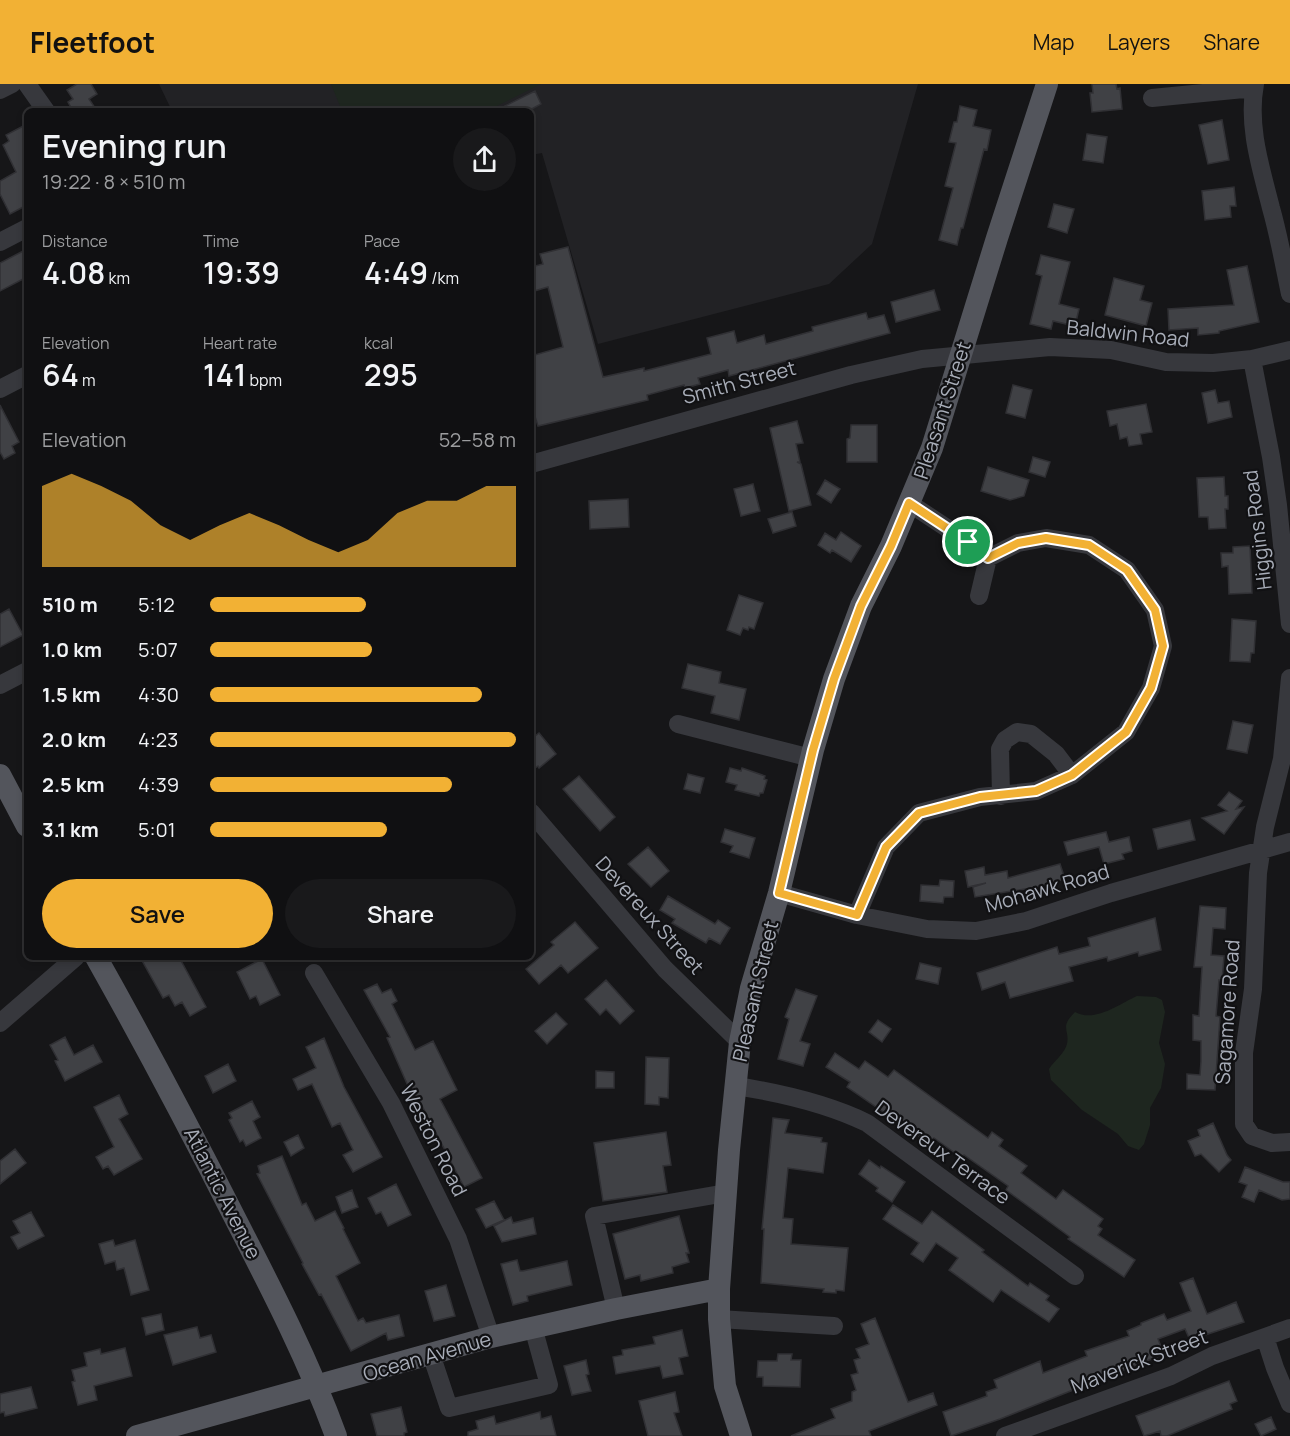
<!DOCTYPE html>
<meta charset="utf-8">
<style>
body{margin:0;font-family:Manrope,sans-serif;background:#19191b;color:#f1f3f6;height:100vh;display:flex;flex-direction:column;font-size:22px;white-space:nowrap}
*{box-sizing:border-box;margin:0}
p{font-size:20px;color:#9c9d9f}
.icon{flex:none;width:33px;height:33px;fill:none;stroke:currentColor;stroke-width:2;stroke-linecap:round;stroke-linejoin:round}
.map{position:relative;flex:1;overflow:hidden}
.details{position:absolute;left:24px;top:24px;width:510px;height:852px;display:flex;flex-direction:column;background:#101012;border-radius:9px;box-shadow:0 3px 9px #0003,0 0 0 2px #303032}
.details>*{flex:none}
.pin{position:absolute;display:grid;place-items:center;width:51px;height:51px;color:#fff;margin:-26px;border:3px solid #fff;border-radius:50%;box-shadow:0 2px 6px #0007}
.round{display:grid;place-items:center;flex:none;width:63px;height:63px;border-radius:32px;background:#19191b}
.head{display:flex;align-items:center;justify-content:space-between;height:102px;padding:0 18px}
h1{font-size:33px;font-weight:600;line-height:45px}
.stats{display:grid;grid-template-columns:repeat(3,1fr);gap:9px;height:102px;padding:6px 18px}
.stats div{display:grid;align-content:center}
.stats b{font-size:30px;font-weight:600}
.stats small{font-size:16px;font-weight:400}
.stats p{font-size:16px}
.chart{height:168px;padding:12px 18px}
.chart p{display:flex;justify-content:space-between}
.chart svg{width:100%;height:108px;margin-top:6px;fill:#f2b134;opacity:.7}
.cta{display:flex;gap:12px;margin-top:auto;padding:12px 18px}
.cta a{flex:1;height:69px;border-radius:36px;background:#f2b134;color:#111;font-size:24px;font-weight:600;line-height:69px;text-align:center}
.cta a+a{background:#19191b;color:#f1f3f6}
ul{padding:0 18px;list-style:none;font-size:20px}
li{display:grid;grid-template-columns:96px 72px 1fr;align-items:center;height:45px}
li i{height:15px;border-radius:8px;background:#f2b134}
header{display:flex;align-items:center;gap:36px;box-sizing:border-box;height:84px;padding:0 30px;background:#f2b134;color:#111}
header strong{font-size:28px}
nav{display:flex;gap:33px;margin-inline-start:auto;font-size:21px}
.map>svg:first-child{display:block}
</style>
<header>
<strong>Fleetfoot</strong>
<nav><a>Map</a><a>Layers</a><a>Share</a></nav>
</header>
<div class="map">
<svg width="1290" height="1352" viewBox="0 0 1290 1352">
<rect width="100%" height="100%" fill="#161618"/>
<!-- built -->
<path fill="#222225" d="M159,0H918L872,160L829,200L598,260L542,69L531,71V27H172Z"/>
<!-- green -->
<path fill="#1e261f" d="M331,0H541L487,27H342Z
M1137,912L1156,913L1162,916L1165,928L1159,959L1165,980L1161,1004L1150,1024V1041L1144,1060L1139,1066L1128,1062L1118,1050L1082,1026L1051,996L1049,985C1054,977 1065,969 1067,960C1070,945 1059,944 1075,928C1095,939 1119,920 1137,912Z"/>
<!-- building -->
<path fill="#404145" stroke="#303034" stroke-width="1.5" d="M77,0H91L97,10L89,15L97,27H73L68,18L73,15L67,6Z
M1092,0H1116L1117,5L1120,4L1122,25L1092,28L1090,9H1093Z
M535,7L541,20L528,27H495Z
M960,22L977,26L973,42L991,46L987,66L984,65L963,144H961L957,161L939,156L953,104L945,102L956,59L949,58L954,38H957Z
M1222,36L1229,76L1208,80L1199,41Z
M27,40V121L10,130L0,110V97L16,88L3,61L9,57L6,51Z
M1087,50L1107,53L1103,79L1083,76Z
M1234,103L1236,122H1230L1231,133L1205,136L1202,107Z
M1054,120L1074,125L1067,149L1048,143Z
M568,163L603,293L644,284V287L711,270L707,254L734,247L737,259L764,251L766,260L813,247L812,243L866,229L868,235L884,231L890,249L729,292L728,286L698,294L700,300L685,304L684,301L647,311L648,316L538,342L531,320V272L563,263L548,203L531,208V183L543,180L540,170Z
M27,165V193L0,207V179Z
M1041,171L1070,178L1059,220L1079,225L1075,242L1053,237L1051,245L1030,240L1042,192L1036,190Z
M1247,182L1259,238L1219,247V249L1198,251V244L1169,246L1168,225L1234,221L1227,186Z
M1114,194L1144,202L1140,216L1152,219L1146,242L1105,231Z
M934,206L940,226L896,238L891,218Z
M1013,301L1032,306L1025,334L1006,329Z
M1215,306L1218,319L1229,317L1232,333L1208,339L1202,309Z
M1146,320L1152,348L1140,350L1142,360L1129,362L1127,353L1120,355L1117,340L1110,342L1107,327Z
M0,321L19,358L12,362L15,369L4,375L0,368Z
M797,337L803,359L796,360L800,378H797L801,380L811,421L789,427L770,344Z
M851,341H877V378H847V355L850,354Z
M1033,373L1050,378L1045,393L1029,388Z
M988,383L1029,396L1024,412L1010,416L981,407Z
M1224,393L1225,412H1228V425H1225L1226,444L1209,445L1208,433H1199L1197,394Z
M825,396L840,405L831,419L817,410Z
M753,400L760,427L741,432L734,405Z
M628,415L629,443L590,445L589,417Z
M792,428L796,442L773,449L768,435Z
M841,448L861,462L851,478L832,466L830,469L818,461L825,449L836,456Z
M1250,462L1252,509L1229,510L1228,482L1222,483L1221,469H1233V463Z
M739,511L763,519L754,545L749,543L748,546L743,544L740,551L727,546Z
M9,525L23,551L0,563V530Z
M1232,535L1256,537L1254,569H1251L1250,578L1230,577Z
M688,580L721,588L719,599L746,605L739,636L711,629L715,612L682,604Z
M1233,637L1253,641L1247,669L1227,665Z
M539,649L556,670L539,684L538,682L531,687V655Z
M730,684L741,687L742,684L765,692L764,695L767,696L763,709H760L759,712L735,706L737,701L726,698Z
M688,690L704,694L700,709L684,705Z
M579,692L615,733L600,747L563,705Z
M1229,708L1242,717L1236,725L1244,723L1224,750L1202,734L1227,727L1218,721Z
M1190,736L1195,756L1158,765L1153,745Z
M725,745L755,754L749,774L730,768L733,762L721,758Z
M1106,748L1109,758L1129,753L1132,767L1122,770L1124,775L1104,780L1099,763L1068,771L1064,758Z
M648,763L669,787L651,803L628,780Z
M1060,780L1065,795L1037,803L975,813L973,803L986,799L968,803L965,787L984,783L985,791L1007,787L1008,794Z
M940,796L954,797L953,813H944L943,819L920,817L921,801L939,802Z
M668,812L715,840L718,836L730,844L720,860L709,854L706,859L672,839L675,835L660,826Z
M1200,822L1226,824L1225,845L1213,844L1211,871L1224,872L1222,897L1219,896L1216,932L1220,933L1215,1006L1187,1005V990L1200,991L1201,977V957L1193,956V931L1199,932L1202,883H1194Z
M1155,834L1161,866L1139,872L1138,868L1108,877L1107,873L1069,883L1073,897L1010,914L1005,898L982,906L977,889L1057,863L1059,870L1090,862L1088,854Z
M575,838L598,864L568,889L561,881L539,900L526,885L554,861L551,858Z
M140,873H179L206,923L190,932L182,918L175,922L169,911L163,914Z
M262,875L280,911L260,921L256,912L250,915L237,888Z
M920,879L941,884L938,900L916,895Z
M606,896L634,927L620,940L606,925L600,931L585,915Z
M377,900L382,909L391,905L397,917L392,920L415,966L433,957L457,1006L440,1015L482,1094L464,1103L419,1016L416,1018L408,1002L387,954L390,953L364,906Z
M796,905L817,912L800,957L810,960L803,982L778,975L789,935L785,933Z
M556,929L567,940L547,960L535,947Z
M878,936L891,945L882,958L869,948Z
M65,953L74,971L93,961L102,978L65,997L55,977L58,976L50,961Z
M324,954L344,1003L382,1073L353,1088L343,1071L353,1066L340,1039L332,1043L312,1000L298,1006L293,995L316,984L306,963Z
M835,969L859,985L865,977L888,993L894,986L988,1054L992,1048L1003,1056L999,1062L1027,1082L1021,1089L1056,1115L1063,1106L1103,1135L1098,1142L1102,1145L1098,1151L1135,1176L1124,1193L1068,1155L1070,1153L1006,1106L1008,1102L964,1071L962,1074L934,1054L930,1060L847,1003L850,998L826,983Z
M646,973L669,974L668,1014L659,1013V1021L645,1020Z
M228,980L236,997L213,1009L205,992Z
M596,987L614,988V1004H596Z
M119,1011L128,1030L119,1035L142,1075L114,1091L108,1082L103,1085L96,1073L114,1063L94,1023Z
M252,1017L260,1033L253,1037L261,1054L246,1062L243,1056L240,1058L229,1036L232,1034L229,1029Z
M773,1034L789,1036L785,1049L822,1054L821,1058L827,1059L823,1089L788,1084L783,1134L793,1135L791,1160L848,1164L844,1207L836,1206V1209L823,1208L824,1205L761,1199L764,1145H762Z
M1213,1039L1227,1071L1231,1076L1219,1088L1201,1070L1195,1072L1188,1057L1200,1052L1198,1046Z
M666,1048L671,1081L663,1082L667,1108L603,1117L594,1059Z
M298,1051L304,1064L291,1072L284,1058Z
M15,1065L26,1079L0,1100V1077Z
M282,1072L302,1121L306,1119L315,1137L335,1127L344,1144L343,1145L360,1179L336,1192L358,1237L363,1234L366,1239L399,1231L404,1252L388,1256L386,1249L351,1267L321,1210L319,1211L302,1180L303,1179L257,1090L260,1089L258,1082Z
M869,1076L880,1084L881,1082L905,1098L892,1118L876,1107L878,1104L859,1090Z
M1245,1083L1283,1098H1290V1115L1282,1116L1259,1106L1254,1118L1242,1113L1247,1101L1239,1098Z
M396,1100L411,1131L388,1142L381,1128L376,1130L368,1114Z
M352,1106L358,1123L342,1129L336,1113Z
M494,1117L504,1136L486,1144L476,1125Z
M893,1121L922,1140L932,1127L984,1166L982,1168L1028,1202L1030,1199L1049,1212L1046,1216L1059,1225L1049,1238L1001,1206L993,1218L949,1186L958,1174L936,1159L923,1178L911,1170L919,1159L883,1135Z
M31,1128L44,1152L18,1165L11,1153L20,1149L13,1137Z
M679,1132L689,1169H686L689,1178L672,1183L673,1189L641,1197L640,1191L625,1195L613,1150Z
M511,1133L513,1139L533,1134L536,1150L502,1158L494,1142Z
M113,1156L115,1162L135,1156L149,1206L131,1211L124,1184L117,1186L115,1177L105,1180L99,1160Z
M517,1176L520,1187H523L567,1177L572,1201L527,1212L528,1217L513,1221L501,1180Z
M1193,1194L1207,1230L1236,1218L1244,1238L1190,1256L1185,1245L1158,1255L1164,1270L1000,1335L951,1352L943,1328L987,1312L986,1308L997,1304L994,1296L1040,1277L1043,1289L1087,1272L1085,1267L1129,1252L1127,1247L1141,1241V1239L1164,1230L1167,1236L1191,1227L1180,1199Z
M446,1201L455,1232L434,1237L425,1207Z
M161,1230L164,1246L146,1251L142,1234Z
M875,1234L908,1318L933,1309L937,1321L869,1347L871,1352H791L835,1334L831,1325L852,1317V1308L856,1306L851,1291L858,1289L854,1276L860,1274L856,1265L869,1260L861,1240Z
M197,1243L200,1254L211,1251L216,1268L173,1281L164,1251Z
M682,1246L688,1272L679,1274L683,1290L663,1294L660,1282L616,1290L613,1273L623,1271L622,1266L655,1260L653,1253Z
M125,1264L132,1292L94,1302L97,1316L78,1321L72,1298L75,1297L72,1286L87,1282L84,1269L100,1265L101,1270Z
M778,1270H792L791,1276H801L800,1303L763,1302V1293H757L758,1277H777Z
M586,1276L589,1290L586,1291L591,1307L572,1311L564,1282Z
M1229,1297L1237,1317L1230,1320L1232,1325L1167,1352H1161L1160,1347L1144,1352L1136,1332Z
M31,1303L37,1324L5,1332L4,1328L0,1329V1310Z
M675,1308L679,1328L674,1329L682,1352H648L639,1317Z
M401,1323L407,1348L404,1349V1352H377L371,1330Z
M540,1328L541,1335L551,1332L556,1352H468V1348L478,1345L476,1337L494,1332L496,1340Z
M1271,1333L1276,1345L1261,1352L1255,1340Z"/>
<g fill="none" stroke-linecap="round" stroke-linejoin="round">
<!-- minor -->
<path stroke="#37383d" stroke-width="18" d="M27,0L46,27
M1255,0C1247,42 1261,84 1271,124C1279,152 1284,181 1290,210
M0,6L12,0
M1152,14L1254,4
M0,158L27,144
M1252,275L1271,373L1278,421L1290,540
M0,305L27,291
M531,380L851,291L922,275L1050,263L1111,266L1166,278L1213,279L1252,275L1290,266
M909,419L968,458L988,474
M1290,594L1282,675L1265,743L1258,789L1253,905L1244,969V1040L1252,1052L1272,1059L1290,1058
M0,601L27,587
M678,640L811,674
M1001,712L1000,665L1005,656L1017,648L1031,650L1056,670L1072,691
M531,728L665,885L740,958
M779,809L857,831L927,845L976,847L1026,837L1111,809L1290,758
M857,831L886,763L919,729L980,713L1036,707L1072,691L1126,648L1151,604L1163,562L1155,526L1127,486L1089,461L1046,454L1018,459L988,474L979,512
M314,889L391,1019L458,1155L491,1253
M0,939L76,873
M736,1002C781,1009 826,1019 867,1039L1075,1192
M616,1225L594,1132L726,1109
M719,1235L834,1242
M1265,1253L1275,1284L1290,1320
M431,1270L449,1324L549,1301L533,1243
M1005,1352L1171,1292L1212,1272L1290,1244"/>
<!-- major -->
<path stroke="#53555c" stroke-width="22" d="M0,691L27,742
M96,873C145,960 192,1049 237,1138C273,1208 309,1278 336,1352
M137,1352L491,1253L616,1225L719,1205
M741,1352L725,1302L719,1235V1205L729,1066L740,958L751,904L779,809L813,666L834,595L861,522L891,462L932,364L997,154L1047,0"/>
</g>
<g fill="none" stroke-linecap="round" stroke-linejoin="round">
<defs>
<path id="route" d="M909,419L968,458L988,474L1018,459L1046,454L1089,461L1127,486L1155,526L1163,562L1151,604L1126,648L1072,691L1036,707L980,713L919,729L886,763L857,831L779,809L813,666L834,595L861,522L891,462Z"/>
</defs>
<!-- route casing -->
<use href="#route" stroke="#fff" stroke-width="12"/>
<!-- route -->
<use href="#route" stroke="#f2b134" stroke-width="8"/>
</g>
<g text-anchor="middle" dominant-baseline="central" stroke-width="4.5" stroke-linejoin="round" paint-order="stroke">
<!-- street labels -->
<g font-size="20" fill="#a8adb8" stroke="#111113">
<text transform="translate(1128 249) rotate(6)">Baldwin Road</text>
<text transform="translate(739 298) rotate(-15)">Smith Street</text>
<text transform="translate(942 326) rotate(-72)">Pleasant Street</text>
<text transform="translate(1257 446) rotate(-97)">Higgins Road</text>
<text transform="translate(1047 804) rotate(-16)">Mohawk Road</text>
<text transform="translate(650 831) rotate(48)">Devereux Street</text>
<text transform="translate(755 907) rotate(-77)">Pleasant Street</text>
<text transform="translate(1227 928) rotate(-86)">Sagamore Road</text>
<text transform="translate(434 1056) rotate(63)">Weston Road</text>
<text transform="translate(943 1068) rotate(36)">Devereux Terrace</text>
<text transform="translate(223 1109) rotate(63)">Atlantic Avenue</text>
<text transform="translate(427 1272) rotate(-16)">Ocean Avenue</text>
<text transform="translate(1139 1277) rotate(-21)">Maverick Street</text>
</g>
</g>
</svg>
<div class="pin" style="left:968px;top:458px;background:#1e9e55"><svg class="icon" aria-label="arrive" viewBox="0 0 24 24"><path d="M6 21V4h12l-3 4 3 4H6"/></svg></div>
<section class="details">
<div class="head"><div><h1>Evening run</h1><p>19:22 · 8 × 510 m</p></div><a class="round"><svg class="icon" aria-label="share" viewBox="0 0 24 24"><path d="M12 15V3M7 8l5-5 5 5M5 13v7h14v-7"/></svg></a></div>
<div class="stats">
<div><p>Distance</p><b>4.08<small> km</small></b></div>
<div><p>Time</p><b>19:39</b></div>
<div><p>Pace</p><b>4:49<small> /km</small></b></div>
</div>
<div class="stats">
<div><p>Elevation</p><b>64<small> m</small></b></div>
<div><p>Heart rate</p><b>141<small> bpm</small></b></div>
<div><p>kcal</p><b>295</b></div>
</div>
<div class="chart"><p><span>Elevation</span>52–58 m</p>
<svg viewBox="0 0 160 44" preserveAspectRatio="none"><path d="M0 44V11L10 6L20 11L30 17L40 27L50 33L60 27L70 22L80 27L90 33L100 38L110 33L120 22L130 17L140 17L150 11L160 11V44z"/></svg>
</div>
<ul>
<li><b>510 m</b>5:12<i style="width:51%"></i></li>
<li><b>1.0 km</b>5:07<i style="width:53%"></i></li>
<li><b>1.5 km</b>4:30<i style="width:89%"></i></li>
<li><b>2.0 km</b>4:23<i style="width:100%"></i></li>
<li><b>2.5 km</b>4:39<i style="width:79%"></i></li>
<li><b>3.1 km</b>5:01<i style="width:58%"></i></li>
</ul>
<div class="cta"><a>Save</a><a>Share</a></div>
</section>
</div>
